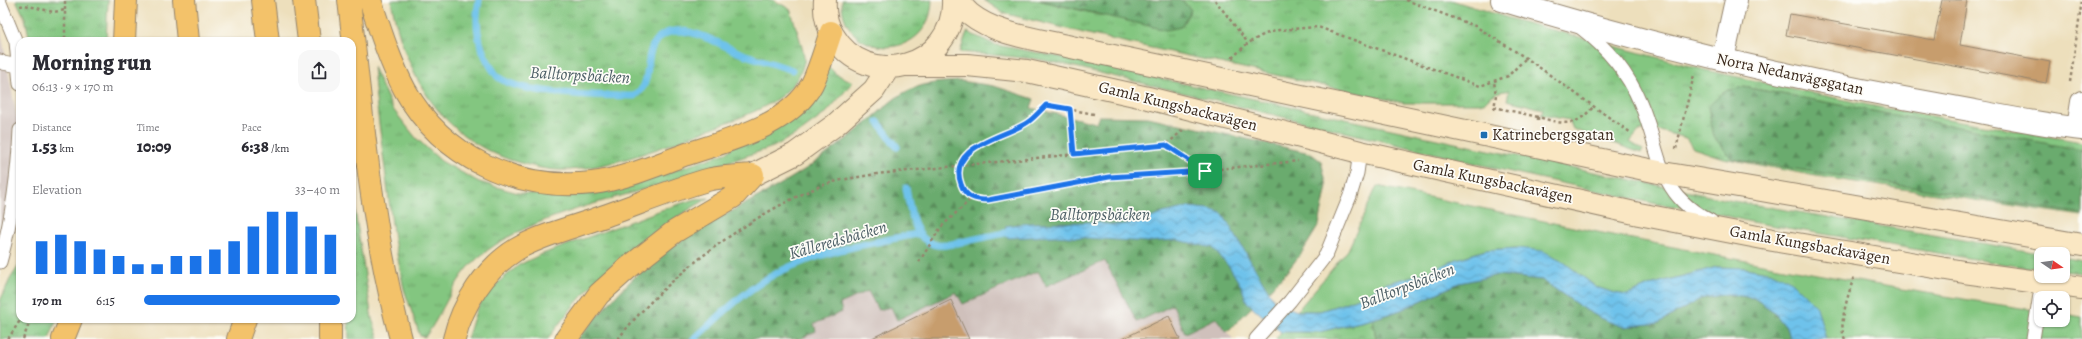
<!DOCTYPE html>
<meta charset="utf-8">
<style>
body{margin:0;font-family:Alegreya,serif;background:#f7f7f7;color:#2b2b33;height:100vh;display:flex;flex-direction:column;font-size:15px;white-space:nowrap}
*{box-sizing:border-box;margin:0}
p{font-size:13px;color:#7c7c81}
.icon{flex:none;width:22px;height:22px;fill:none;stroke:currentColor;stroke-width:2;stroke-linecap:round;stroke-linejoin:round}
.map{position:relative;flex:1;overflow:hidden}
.panel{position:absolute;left:16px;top:37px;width:340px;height:286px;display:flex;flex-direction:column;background:#fff;border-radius:12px;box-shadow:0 1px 3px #0004}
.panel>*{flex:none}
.needle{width:26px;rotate:103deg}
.buttons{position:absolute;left:2034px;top:247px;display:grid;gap:8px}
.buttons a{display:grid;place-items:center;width:36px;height:36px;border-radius:8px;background:#fff;box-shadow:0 1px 3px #0004;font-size:20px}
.pin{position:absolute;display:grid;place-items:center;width:34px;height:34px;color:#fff;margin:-17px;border-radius:8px;box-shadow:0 2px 6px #0006}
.round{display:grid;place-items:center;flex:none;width:42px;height:42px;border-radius:12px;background:#f7f7f7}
.summary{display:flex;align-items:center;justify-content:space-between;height:68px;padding:0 16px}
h1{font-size:22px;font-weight:800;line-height:30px}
.stats{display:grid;grid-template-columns:repeat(3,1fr);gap:6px;height:68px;padding:4px 16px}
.stats div{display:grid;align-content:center}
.stats b{font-size:17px;font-weight:800}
.stats small{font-size:11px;font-weight:400}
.stats p{font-size:11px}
.chart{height:112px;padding:8px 16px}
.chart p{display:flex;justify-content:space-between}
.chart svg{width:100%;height:72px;margin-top:4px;stroke:#1a73e8;stroke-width:6}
ul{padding:0 16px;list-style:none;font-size:13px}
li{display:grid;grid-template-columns:64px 48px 1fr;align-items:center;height:30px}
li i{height:10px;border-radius:5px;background:#1a73e8}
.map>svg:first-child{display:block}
</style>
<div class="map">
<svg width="2082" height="339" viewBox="0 0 2082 339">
<defs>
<pattern id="grass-tufts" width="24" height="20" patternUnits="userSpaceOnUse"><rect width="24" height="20" fill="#83c680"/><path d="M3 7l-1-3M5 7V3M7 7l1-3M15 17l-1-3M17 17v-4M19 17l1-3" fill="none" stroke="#6ca168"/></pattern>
<pattern id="forest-firs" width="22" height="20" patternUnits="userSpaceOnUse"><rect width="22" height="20" fill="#6aab6e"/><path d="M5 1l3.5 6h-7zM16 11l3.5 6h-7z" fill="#588b5a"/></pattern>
<pattern id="water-waves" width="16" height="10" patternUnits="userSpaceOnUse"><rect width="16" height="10" fill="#6ec2eb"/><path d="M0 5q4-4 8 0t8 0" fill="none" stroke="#5c9ebe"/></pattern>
</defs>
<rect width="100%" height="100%" fill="#fdfcf7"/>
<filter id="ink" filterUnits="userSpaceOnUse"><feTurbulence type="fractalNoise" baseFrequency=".025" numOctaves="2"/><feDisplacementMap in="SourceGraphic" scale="8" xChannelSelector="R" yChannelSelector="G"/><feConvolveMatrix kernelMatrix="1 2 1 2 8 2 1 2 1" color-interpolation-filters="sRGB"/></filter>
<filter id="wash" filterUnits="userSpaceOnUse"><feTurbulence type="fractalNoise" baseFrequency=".012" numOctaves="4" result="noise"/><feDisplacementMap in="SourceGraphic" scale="16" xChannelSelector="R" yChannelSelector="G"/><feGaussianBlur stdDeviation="0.9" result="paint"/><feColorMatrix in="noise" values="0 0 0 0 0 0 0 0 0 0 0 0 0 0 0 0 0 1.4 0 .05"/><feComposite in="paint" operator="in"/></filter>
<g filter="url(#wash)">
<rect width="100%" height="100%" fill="#eddfbc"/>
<!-- industrial -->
<path fill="#cfc0bb" d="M0,26L20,135L0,242Z
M1105,261L1137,322L1173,305L1216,318L1233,339H800L816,331L814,324L842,312L839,304L869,291L878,310L891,306L897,320L956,292L963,304L1039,271L1046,286Z"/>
<!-- grass -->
<path fill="url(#grass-tufts)" stroke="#5f784f" d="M16,0H108L106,41H30L25,18Z
M391,0H773L790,9C793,18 806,55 804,62C795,102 743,116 709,129C670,145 603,171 561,170C546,170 532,166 517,162C440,139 405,74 391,0Z
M842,0H932C931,64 840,61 842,0Z
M984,0H1038L1100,15L1191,10L1182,0H1451L1515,20L1705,70L1878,107L2082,142V150L2071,149L1744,87L1982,199L2082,214V216L1816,176L1723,158L1693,148L1686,138L1660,131H1639L1630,142L1643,150L1641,153L1573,129L1569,120L1541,115L1543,109L1507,100L1509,91C1500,90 1489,96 1484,103H1404L1092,35L1003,13Z
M967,32L996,45L1071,59L1455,143L1733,201L2045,254H2041V268L2022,267L1751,222L1703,210L1657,204L1507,171L1067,65L1037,59L960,52Z
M828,66L836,74L853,82L826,113L800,132L773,147C733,160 693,175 652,187C596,204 524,219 479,257C453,279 444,312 425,337L420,336L404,289L394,239L376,100L373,67L392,108L416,138L441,161L479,182L518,193L562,196L604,192L634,184L726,153Z
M352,192L372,319L379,339H349L348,319H352Z
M709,198C640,237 594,274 548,339H467L476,311L487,292L519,265L540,255L664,209L695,199Z
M2063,257L2082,261V273L2063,271Z
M20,264V319H57L49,339H0V301L10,279Z
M1373,319L1376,339H1276L1281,332H1319Z"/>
<!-- forest -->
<path fill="url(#forest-firs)" stroke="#526a46" d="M1038,0H1182L1191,10L1181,27L1166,30Z
M961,81L994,86L1034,99L1031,108L1096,123L1099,116L1148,117L1310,153L1321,161L1327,186L1319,225L1303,251L1285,274L1227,332L1216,318L1185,333L1173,305L1137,322L1105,261L1046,286L1038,271L963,304L956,292L897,320L891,307L878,310L868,291L840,304L842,312L814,324L816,331L800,339H577C600,314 622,287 648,265C697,224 758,201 810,166C830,152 849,137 868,122C883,109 897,93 917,87C931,82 946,82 961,81Z
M1744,87L2082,150V214L1732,159L1714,137L1708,107L1724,91Z
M1498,275L1542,280L1584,309L1604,320L1625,327L1659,323L1700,299L1727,294L1754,298L1773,311L1788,330L1790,339H1376L1373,319L1401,310L1459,283Z"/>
<!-- green -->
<path fill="#83c680" stroke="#5f784f" d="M1377,186C1597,233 1818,278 2041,311V320H2063V314L2082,317V339H1826L1774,273L1745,268L1717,267L1653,284L1628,295L1614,293L1596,287L1561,260L1518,248L1486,250L1457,259L1426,273L1384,284L1366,295L1342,304L1320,311H1297L1348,250Z"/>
<!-- water -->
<path fill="url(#water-waves)" stroke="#547684" d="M1188,207L1209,209L1222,213L1275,302L1297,311H1320L1342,304L1366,295L1384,284L1426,273L1457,259L1486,250L1518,248L1543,251L1561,260L1596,287L1614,293L1628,295L1653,284L1717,267L1745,268L1774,273L1792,282L1817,307L1826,339H1790L1788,330L1773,311L1754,298L1727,294L1700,299L1659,323L1624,327L1604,320L1584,309L1542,280L1498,275L1459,283L1401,310L1373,319L1319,332H1281L1247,302L1241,286L1230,268L1213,248L1177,240L1147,242L1054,236L1008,238L1005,226L1026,223L1094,222L1114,225L1139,223L1163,213Z"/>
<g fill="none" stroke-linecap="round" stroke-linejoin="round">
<!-- stream -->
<path stroke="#6ec2eb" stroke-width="7" d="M479,0C474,24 478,46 491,67C493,70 496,75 498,77C521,95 604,96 634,96C637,93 643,89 644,85C650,72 646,53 656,41C675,16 719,44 740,53C757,59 775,64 792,70
M878,122L897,147
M906,188C911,213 914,249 947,245L1014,231
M694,339C720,316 746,289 777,273C820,251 871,243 917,234"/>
</g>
<g id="blocks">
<!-- building -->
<path fill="#c79d6d" d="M1942,0H1967L1960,45L2050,62L2046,83L1786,35L1790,14L1934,40Z
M951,300L969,339H870Z
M1169,316L1180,339H1122Z"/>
</g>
</g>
<g filter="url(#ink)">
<use href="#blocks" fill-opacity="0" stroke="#94846d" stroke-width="1"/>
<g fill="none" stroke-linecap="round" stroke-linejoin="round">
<defs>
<path id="service" d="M0,3L16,42L20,84
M1580,27C1606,47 1627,71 1640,102C1662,152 1655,194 1711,221
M0,61L3,63L19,66
M0,262C12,219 18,175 20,130
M1256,339L1290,301L1326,255L1350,196L1357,173L1360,152
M2033,339L2042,282"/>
<path id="minor" d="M1502,0C1648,44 1797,80 1948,106C1992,114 2037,124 2082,129
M1723,59L1736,0
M2078,128L2082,102"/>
<path id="secondary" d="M825,0C824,12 827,25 833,35C867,93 956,67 953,0
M957,0C961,4 965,10 970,14C996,35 1038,39 1071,47L1663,173L2082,245
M907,65H967L1027,71L1148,98L1360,152L1639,214L1773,240L1964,272L2082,288
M753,175L795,154L835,125L874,90L889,67"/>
<path id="trunk" d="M349,0C362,114 371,228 401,339
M370,0C380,30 390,62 405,90C443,158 516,191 592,183C622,180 656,165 684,155C726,141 790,126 812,84C820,68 825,49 831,32"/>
<path id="motorway" d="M184,0L188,41
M263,0L268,41
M304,0L309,41
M124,41L126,0
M63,339L71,319
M238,339L245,319
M330,339V319
M454,339C462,304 486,268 517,249C541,235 571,228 596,219C634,206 673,189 711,179C725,176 740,176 753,175
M566,339L599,294L628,268L674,232L733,197L753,175"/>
</defs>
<!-- service casing -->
<use href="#service" stroke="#94846d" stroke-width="15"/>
<!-- minor casing -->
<use href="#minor" stroke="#94846d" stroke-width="24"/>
<!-- secondary casing -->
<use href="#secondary" stroke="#94846d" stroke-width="24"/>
<!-- trunk casing -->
<use href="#trunk" stroke="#94846d" stroke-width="24"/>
<!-- motorway casing -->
<use href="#motorway" stroke="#94846d" stroke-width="24"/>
<!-- path -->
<path stroke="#94846d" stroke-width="2.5" stroke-dasharray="3 3" stroke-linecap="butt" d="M1215,0L1248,43
M1406,0L1475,26L1526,58L1631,133
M20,6L25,5L53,12L65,10V41
M65,10V0
M1232,58L1248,43L1265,34L1279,30L1318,27L1480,86L1508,76L1526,58
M2070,82L2082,0
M1494,107L1538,117
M1070,109L1074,155
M1494,110L1496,95L1494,82
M1094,114L1046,105C1034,118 1021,127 1006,134C993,139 977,142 967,153C949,173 960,200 987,200L1109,177L1170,174L1298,161
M1538,120V117C1564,124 1574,129 1594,106
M1166,145L1204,170
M1676,149L1694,75
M919,262L941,227L972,198
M8,339L21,319
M23,339L31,319
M618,339C667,276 749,215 823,185C841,179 859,177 877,174L1166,145L1183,130
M1845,339C1837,325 1850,291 1854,276"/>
<!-- service -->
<use href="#service" stroke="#fff" stroke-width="13"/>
<!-- minor -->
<use href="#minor" stroke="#fff" stroke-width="22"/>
<!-- secondary -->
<use href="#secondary" stroke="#fae7c3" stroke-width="22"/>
<!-- trunk -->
<use href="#trunk" stroke="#f3c26a" stroke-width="22"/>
<!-- motorway -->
<use href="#motorway" stroke="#f3c26a" stroke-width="22"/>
</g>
</g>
<g fill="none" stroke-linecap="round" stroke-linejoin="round" filter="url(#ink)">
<defs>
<path id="route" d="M1046,105L1070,109L1074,154L1166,145L1205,171L1109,177L988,200C975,200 965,197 961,184C947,145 1005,138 1028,122C1034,118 1040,111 1046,105Z"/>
</defs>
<!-- route casing -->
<use href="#route" stroke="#fff" stroke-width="8"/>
<!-- route -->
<use href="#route" stroke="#1a73e8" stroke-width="5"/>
</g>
<!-- markers -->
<rect fill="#1f6fb2" stroke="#fdfcf7" stroke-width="1.5" x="1480" y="131" width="8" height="8" rx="2"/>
<g text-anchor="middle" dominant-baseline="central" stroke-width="3.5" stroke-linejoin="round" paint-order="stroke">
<!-- street labels -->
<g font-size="16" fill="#3b2a1e" stroke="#fdfcf7">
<text transform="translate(1790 74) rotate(12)">Norra Nedanvägsgatan</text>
<text transform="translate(1178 106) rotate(14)">Gamla Kungsbackavägen</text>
<text transform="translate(1493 181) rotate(12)">Gamla Kungsbackavägen</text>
<text transform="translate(1810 245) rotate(10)">Gamla Kungsbackavägen</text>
</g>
<!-- poi labels -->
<g font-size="16" fill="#3b2a1e" stroke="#fdfcf7" text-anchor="start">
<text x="1492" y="135">Katrinebergsgatan</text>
</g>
<!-- water labels -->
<g font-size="17" font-style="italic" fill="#4d5f66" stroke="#fdfcf7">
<text transform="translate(580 75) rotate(3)">Balltorpsbäcken</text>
<text x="1100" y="214">Balltorpsbäcken</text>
<text transform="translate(838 240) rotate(-16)">Kålleredsbäcken</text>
<text transform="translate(1407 286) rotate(-21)">Balltorpsbäcken</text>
</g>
</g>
</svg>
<div class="buttons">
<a><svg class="needle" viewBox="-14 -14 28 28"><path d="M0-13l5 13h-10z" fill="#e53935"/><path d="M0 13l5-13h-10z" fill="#7c7c81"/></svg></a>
<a><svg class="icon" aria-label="locate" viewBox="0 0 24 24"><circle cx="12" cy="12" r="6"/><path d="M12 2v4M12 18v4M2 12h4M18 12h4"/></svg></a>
</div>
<div class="pin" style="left:1205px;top:171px;background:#1e9e55"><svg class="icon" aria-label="arrive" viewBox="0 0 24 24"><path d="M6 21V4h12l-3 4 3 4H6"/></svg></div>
<section class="panel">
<div class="summary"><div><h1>Morning run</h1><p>06:13 · 9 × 170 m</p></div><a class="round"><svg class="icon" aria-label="share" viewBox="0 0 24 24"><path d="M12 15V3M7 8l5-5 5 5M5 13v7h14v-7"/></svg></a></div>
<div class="stats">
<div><p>Distance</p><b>1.53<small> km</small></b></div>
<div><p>Time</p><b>10:09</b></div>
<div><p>Pace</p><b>6:38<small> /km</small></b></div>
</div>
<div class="chart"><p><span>Elevation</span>33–40 m</p>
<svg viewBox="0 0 160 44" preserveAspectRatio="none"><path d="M5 44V24M15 44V20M25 44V24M35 44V29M45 44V33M55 44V38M65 44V38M75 44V33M85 44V33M95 44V29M105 44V24M115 44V15M125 44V6M135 44V6M145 44V15M155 44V20"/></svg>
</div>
<ul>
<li><b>170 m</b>6:15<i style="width:100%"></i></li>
</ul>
</section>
</div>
